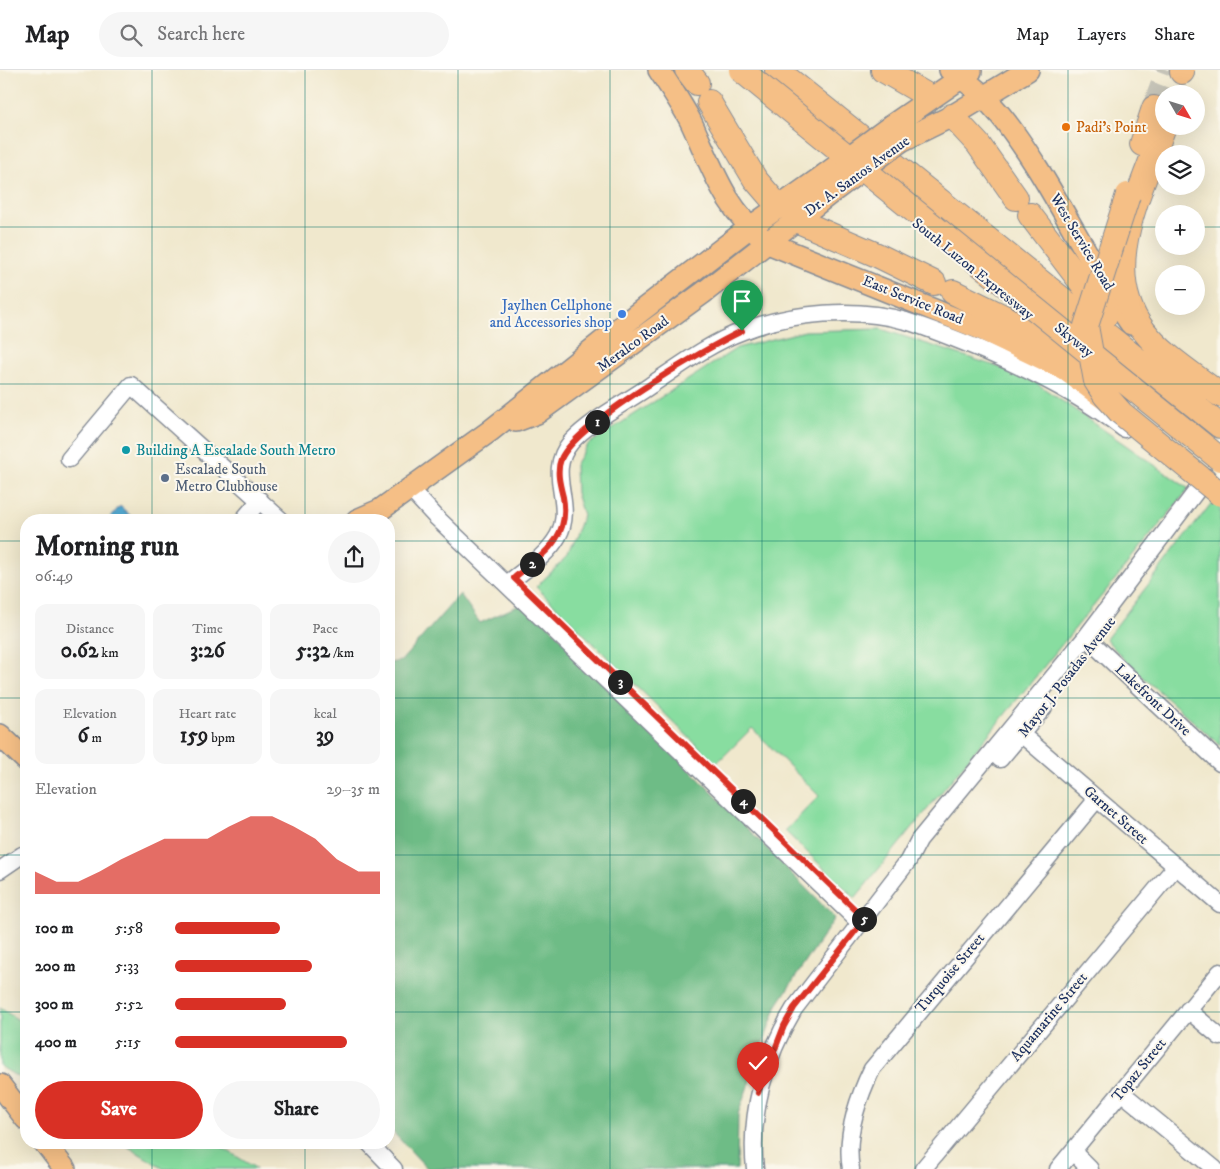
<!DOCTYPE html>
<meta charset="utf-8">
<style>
body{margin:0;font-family:"IM FELL DW Pica",serif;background:#f6f6f6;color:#202124;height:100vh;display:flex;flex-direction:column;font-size:19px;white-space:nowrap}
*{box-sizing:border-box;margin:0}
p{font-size:16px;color:#757577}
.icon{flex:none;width:28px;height:28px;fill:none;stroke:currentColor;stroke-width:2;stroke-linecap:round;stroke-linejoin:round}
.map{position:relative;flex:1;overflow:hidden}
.drawer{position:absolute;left:20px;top:444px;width:375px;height:635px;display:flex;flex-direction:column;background:#fff;border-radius:20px;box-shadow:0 5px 20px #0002}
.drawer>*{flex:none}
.needle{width:32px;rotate:129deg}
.tools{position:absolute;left:1155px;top:15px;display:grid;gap:10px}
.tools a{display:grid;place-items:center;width:50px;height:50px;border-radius:50%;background:#fff;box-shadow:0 5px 20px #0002;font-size:25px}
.pin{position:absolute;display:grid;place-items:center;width:42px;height:42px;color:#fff;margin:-51px -21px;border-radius:50% 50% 50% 0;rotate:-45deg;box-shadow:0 0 5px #0007}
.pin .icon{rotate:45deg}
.km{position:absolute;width:25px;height:25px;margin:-12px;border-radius:50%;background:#222;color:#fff;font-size:14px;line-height:25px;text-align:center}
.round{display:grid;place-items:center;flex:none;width:52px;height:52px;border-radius:26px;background:#f6f6f6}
.summary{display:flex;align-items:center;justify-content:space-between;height:85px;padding:0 15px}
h1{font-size:28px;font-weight:700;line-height:38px}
.figures{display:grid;grid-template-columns:repeat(3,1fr);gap:8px;height:85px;padding:5px 15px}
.figures div{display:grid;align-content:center;border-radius:12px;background:#f6f6f6;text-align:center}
.figures b{font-size:21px;font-weight:700}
.figures small{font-size:14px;font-weight:400}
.figures p{font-size:14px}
.chart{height:140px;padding:10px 15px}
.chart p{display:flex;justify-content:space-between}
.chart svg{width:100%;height:90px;margin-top:5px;fill:#d93025;opacity:.7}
.action{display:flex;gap:10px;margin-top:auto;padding:10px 15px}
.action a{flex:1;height:58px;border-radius:30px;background:#d93025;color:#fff;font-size:20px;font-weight:700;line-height:58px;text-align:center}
.action a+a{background:#f6f6f6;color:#202124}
ul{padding:0 15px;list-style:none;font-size:16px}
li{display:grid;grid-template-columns:80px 60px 1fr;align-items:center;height:38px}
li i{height:12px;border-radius:6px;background:#d93025}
header{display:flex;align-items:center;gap:30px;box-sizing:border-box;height:70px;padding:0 25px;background:#fff;border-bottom:1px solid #e0e0e0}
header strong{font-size:24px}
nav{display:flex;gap:28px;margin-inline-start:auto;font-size:18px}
.search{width:350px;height:45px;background:#f6f6f6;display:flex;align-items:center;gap:12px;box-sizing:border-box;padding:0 18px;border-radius:28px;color:#757577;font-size:19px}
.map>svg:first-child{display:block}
</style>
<header>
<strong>Map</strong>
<div class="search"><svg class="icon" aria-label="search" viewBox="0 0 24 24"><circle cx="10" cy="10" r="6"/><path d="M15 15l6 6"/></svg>Search here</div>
<nav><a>Map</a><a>Layers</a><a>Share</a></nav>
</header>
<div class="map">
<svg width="1220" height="1099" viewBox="0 0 1220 1099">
<rect width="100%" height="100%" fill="#fbf7ec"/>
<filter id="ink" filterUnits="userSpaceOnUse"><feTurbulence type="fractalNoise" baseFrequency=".02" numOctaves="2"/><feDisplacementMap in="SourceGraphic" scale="10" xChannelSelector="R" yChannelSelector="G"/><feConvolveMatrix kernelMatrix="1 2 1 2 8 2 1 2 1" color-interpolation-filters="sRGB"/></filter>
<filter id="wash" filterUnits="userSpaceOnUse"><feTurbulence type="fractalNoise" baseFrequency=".0096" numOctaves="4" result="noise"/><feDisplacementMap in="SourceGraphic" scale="20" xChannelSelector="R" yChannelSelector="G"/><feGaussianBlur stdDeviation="1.12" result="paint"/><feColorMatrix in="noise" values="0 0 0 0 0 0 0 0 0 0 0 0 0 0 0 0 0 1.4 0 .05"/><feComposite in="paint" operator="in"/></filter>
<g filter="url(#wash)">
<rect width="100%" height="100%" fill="#f0e8cd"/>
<!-- green -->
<path fill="#88dda0" stroke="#52867f" d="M881,259L1026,306L1189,419L855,828L785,761L819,726L752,658L716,694L536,517L567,487L583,445L576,423L575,395L587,375L737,278L805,261Z
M1217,426L1220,429V675L1127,593L1106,569Z
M0,938L26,955V1012L0,996Z
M122,1073H215L257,1099H164Z"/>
<!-- forest -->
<path fill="#6ebc86" stroke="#447672" d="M460,524L480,553L526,532L835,848L777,935L738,1044L737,1099H428L389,1058V593L401,591Z"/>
<!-- water -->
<path fill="#53a8cf" stroke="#376c96" d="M120,436L135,450H111L109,449Z"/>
</g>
<g filter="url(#ink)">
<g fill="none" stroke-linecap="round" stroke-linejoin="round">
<!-- highway-tunnel -->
<path stroke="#c5c3b7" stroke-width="24" stroke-dasharray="24 12" stroke-linecap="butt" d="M1154,38L1168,0"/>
<defs>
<path id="minor" d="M69,389L131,315L281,450
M410,419L435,446L861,854
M243,450L260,430
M507,514C525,499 546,487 558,466C576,433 544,404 571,372C591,350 627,332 651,315C681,295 710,273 743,261C792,242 856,237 906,251C934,260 961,271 987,282C1037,303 1082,326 1124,359
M1086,567L1220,693
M1014,658L1220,834
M1000,689L1044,637
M0,800L22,785
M1188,940L1220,967
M1121,1022L1215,1099
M368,1072L394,1099
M1073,1082L1090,1099
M755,1099C749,1043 765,987 794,939L908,791L919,770L1086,567L1207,407
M851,1099C845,1066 858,1028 872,999L1097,729
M923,1099L1176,796
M1058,1099L1220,902"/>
<path id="major" d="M659,0C670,17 682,34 691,52C713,99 725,140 768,173L981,259L1064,299L1107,331
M950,0C989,24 1014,61 1038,99C1069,149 1098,207 1131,254
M891,56L971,1
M901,71L952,46L1028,0
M516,351L537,343L703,223L832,122
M357,450L380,440L490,361L637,244L749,158L823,106
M0,665L26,690
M0,1015L26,1049
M44,1072L65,1099"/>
<path id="highway" d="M687,0L697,13
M777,0L1220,356
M883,0L930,27
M1182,2V0
M709,32L755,109L779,137
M952,46L978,74L1016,128
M1164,56C1143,119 1096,199 1144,261C1164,287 1195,305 1220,325
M1142,74L1154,38
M1030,145L1106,245
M796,150L877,185L934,213
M953,222L1022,256L1107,309"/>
</defs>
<!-- minor casing -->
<use href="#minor" stroke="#868c96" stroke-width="19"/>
<!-- major casing -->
<use href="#major" stroke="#868c96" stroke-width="24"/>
<!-- highway casing -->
<use href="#highway" stroke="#868c96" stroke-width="26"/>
<!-- minor -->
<use href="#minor" stroke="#fff" stroke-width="16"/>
<!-- major -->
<use href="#major" stroke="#f5bf86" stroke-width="21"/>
<!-- highway -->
<use href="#highway" stroke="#f5bf86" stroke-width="24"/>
<defs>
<path id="major-bridge" d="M823,106L891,56
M832,122L901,71"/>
<path id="highway-bridge" d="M741,0L1220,389
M1128,125L1086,256L1096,311L1105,325L1121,343L1220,424"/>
</defs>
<!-- major-bridge casing -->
<use href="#major-bridge" stroke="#868c96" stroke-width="24" stroke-linecap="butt"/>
<!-- highway-bridge casing -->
<use href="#highway-bridge" stroke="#868c96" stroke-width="26" stroke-linecap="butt"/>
<!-- major-bridge -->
<use href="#major-bridge" stroke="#f5bf86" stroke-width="21"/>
<!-- highway-bridge -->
<use href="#highway-bridge" stroke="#f5bf86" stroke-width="24"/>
</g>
</g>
<g fill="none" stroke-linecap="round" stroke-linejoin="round" filter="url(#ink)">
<defs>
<path id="route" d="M742,261C704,279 576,354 561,389C556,401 560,415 563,427C571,470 541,485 514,508L865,849L794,938L784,956L758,1023"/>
</defs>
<!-- route casing -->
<use href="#route" stroke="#fff" stroke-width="10"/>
<!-- route -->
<use href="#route" stroke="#d93025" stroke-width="6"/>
</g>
<!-- grid -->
<path fill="none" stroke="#0f766e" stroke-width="1" stroke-opacity="0.55" d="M152,0V450M305,0V450M458,0V1099M610,0V1099M762,0V1099M915,0V1099M1068,0V1099M0,157H1164M1196,157H1220M0,314H1220M0,471H26M389,471H1220M0,628H26M389,628H1220M0,785H26M389,785H1220M0,942H26M389,942H1220M152,1072V1099M305,1072V1099"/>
<!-- markers -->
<circle fill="#e8710a" stroke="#fbf7ec" stroke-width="2" cx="1066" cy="57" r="5"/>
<circle fill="#3f7fe0" stroke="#fbf7ec" stroke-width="2" cx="622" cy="244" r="5"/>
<circle fill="#0f9aa8" stroke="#fbf7ec" stroke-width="2" cx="126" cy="380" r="5"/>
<circle fill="#5c6f8a" stroke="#fbf7ec" stroke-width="2" cx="165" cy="408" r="5"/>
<g text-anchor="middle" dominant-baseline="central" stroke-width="4" stroke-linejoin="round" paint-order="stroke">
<!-- food labels -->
<g font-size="15" fill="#c56008" stroke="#fbf7ec" text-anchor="start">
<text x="1076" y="57">Padi's Point</text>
</g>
<!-- street labels -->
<g font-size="15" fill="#1b2f5e" stroke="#fbf7ec">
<text transform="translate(857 106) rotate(-36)">Dr. A. Santos Avenue</text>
<text transform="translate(1082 172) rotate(59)">West Service Road</text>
<text transform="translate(973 199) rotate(39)">South Luzon Expressway</text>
<text transform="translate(913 230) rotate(22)">East Service Road</text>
<text transform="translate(1074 270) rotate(39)">Skyway</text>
<text transform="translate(633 274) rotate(-36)">Meralco Road</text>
<text transform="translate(1067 607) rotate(-52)">Mayor J. Posadas Avenue</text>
<text transform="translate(1153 630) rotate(43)">Lakefront Drive</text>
<text transform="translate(1116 745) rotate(41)">Garnet Street</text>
<text transform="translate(950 903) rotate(-50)">Turquoise Street</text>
<text transform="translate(1049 947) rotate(-50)">Aquamarine Street</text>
<text transform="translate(1139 1000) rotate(-51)">Topaz Street</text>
</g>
<!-- shop labels -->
<g font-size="15" fill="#366cbe" stroke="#fbf7ec" text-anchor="end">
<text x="612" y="235">Jaylhen Cellphone<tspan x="612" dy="17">and Accessories shop</tspan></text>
</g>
<!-- culture labels -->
<g font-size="15" fill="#0d838f" stroke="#fbf7ec" text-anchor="start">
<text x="136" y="380">Building A Escalade South Metro</text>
</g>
<!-- service labels -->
<g font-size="15" fill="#4e5e75" stroke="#fbf7ec" text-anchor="start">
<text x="175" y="399">Escalade South<tspan x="175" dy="17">Metro Clubhouse</tspan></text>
</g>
</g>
</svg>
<div class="tools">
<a><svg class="needle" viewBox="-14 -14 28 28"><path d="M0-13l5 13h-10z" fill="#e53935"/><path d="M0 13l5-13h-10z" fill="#757577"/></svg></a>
<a><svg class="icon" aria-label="layers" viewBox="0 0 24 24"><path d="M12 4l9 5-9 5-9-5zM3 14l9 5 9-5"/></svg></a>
<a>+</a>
<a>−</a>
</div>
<div class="pin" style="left:742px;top:261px;background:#1e9e55"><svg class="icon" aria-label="arrive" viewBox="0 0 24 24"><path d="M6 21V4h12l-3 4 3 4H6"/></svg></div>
<div class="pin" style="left:758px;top:1023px;background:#d93025"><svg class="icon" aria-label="check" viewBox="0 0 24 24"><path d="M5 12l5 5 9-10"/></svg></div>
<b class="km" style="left:597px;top:352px">1</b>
<b class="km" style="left:532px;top:494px">2</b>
<b class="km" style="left:620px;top:612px">3</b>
<b class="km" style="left:743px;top:731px">4</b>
<b class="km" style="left:864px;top:849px">5</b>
<section class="drawer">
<div class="summary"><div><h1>Morning run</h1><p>06:49</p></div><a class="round"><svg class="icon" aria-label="share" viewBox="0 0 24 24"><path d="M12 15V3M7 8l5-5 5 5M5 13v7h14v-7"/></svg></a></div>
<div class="figures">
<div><p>Distance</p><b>0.62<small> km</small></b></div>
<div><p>Time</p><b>3:26</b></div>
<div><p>Pace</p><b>5:32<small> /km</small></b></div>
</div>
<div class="figures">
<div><p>Elevation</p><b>6<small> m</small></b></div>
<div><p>Heart rate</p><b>159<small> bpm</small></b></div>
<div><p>kcal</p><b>39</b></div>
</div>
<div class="chart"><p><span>Elevation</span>29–35 m</p>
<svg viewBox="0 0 160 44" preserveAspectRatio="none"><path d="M0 44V33L10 38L20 38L30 33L40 27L50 22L60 17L70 17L80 17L90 11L100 6L110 6L120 11L130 17L140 27L150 33L160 33V44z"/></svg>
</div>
<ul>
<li><b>100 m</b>5:58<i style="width:51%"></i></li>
<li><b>200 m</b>5:33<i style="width:67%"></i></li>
<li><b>300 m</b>5:52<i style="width:54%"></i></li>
<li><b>400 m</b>5:15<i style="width:84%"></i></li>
</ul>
<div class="action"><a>Save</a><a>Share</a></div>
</section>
</div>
